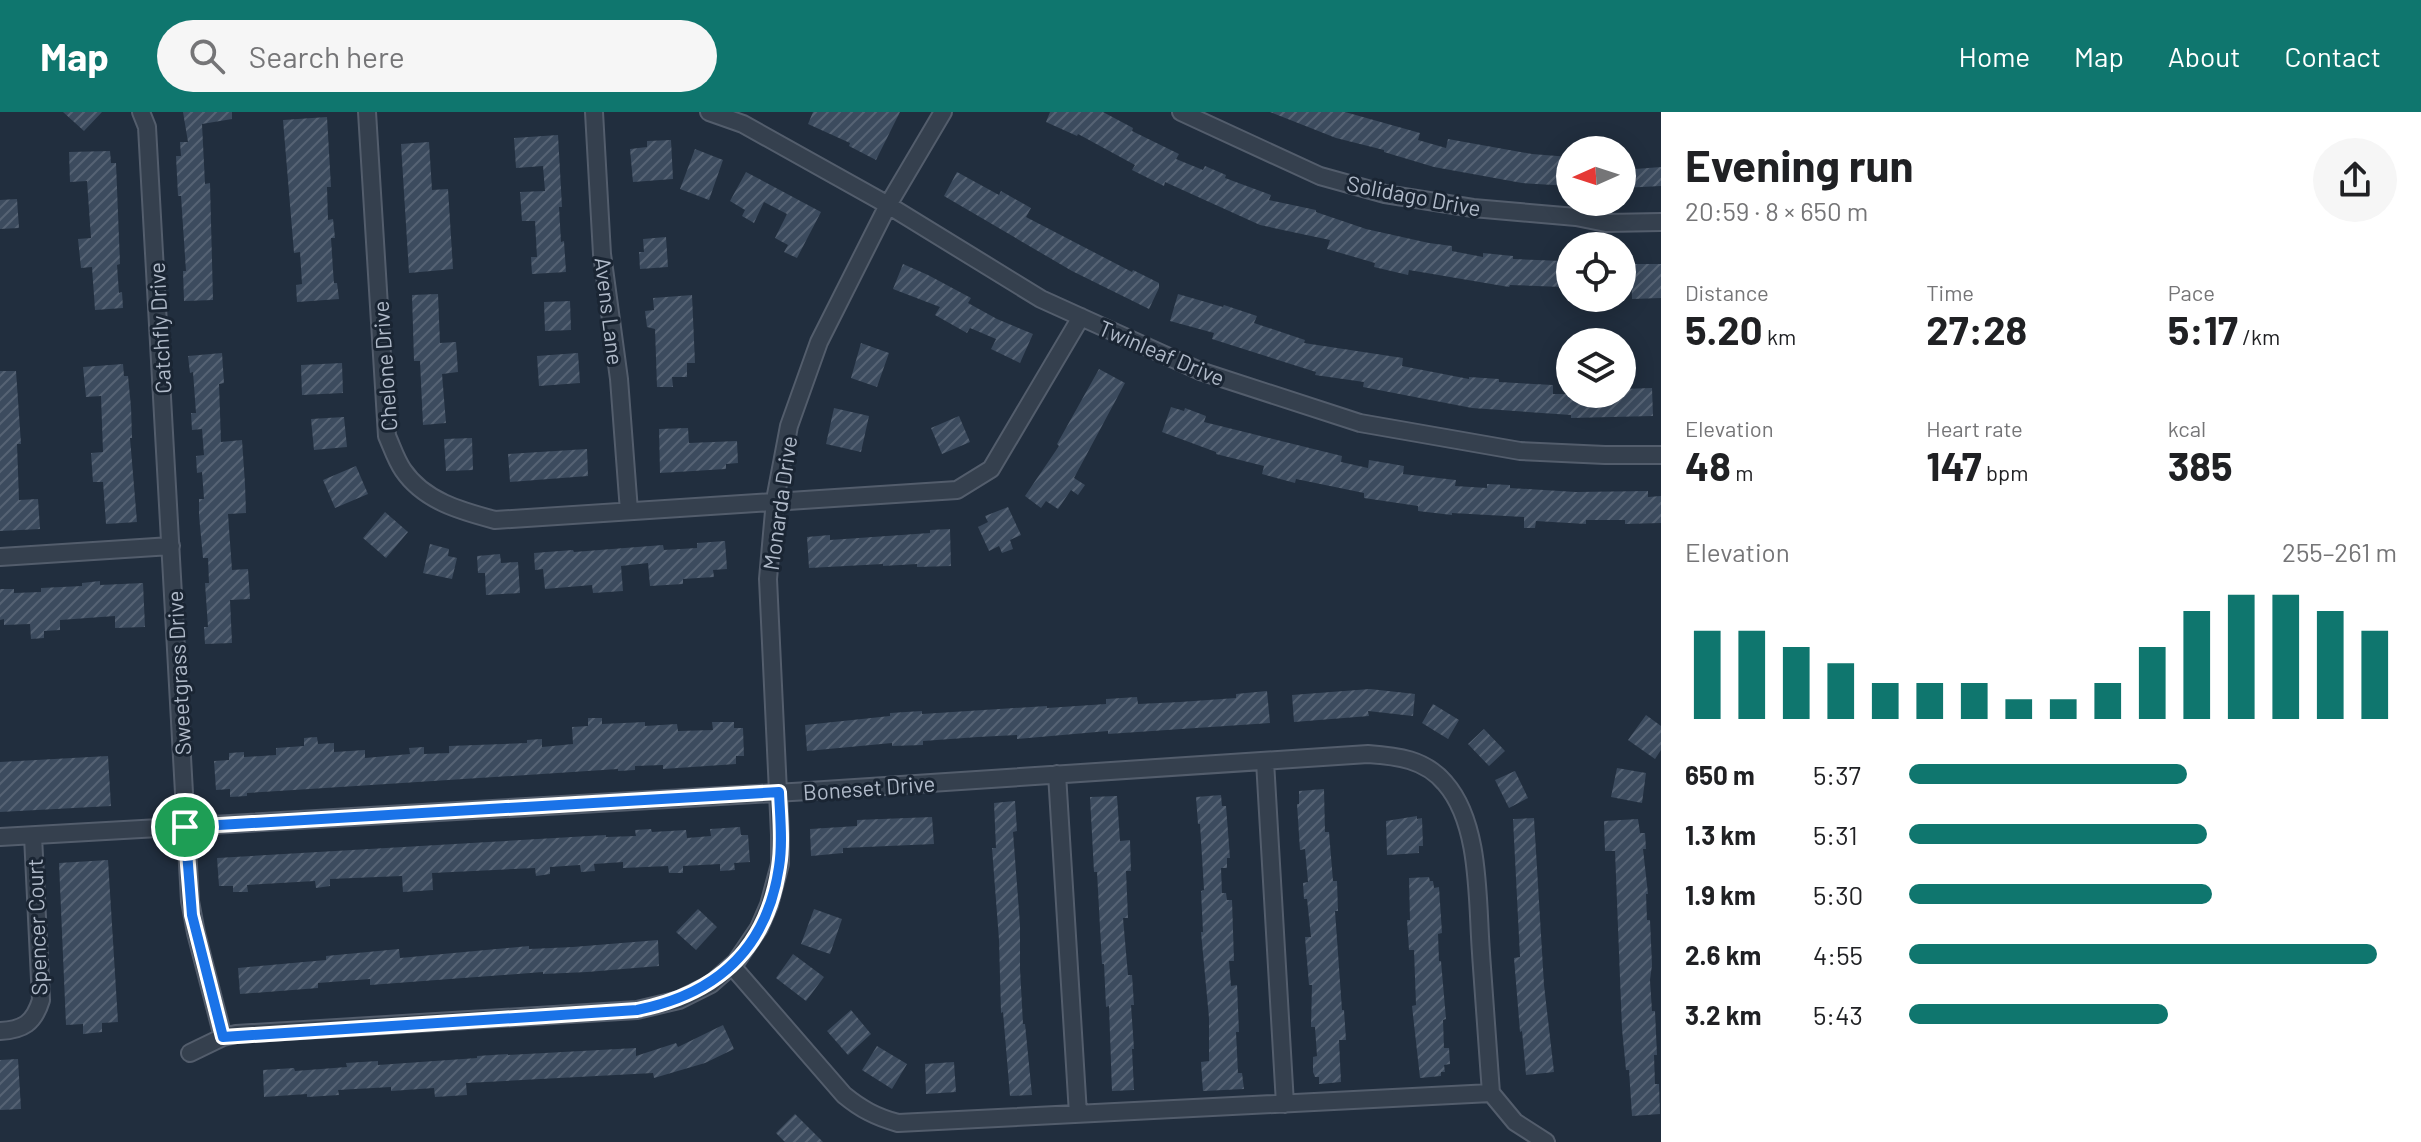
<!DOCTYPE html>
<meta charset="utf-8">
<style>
body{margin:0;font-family:Barlow,sans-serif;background:#f6f6f6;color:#202124;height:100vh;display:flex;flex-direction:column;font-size:30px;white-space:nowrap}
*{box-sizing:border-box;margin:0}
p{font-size:26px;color:#757577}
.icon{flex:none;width:44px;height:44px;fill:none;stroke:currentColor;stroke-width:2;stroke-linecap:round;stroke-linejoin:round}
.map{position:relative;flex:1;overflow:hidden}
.panel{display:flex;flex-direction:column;background:#fff;width:760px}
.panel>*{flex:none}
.needle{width:52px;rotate:267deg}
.buttons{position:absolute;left:1556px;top:24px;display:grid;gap:16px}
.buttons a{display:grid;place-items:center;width:80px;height:80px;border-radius:50%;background:#fff;box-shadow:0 4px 20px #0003;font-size:40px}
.pin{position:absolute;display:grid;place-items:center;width:68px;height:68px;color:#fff;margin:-34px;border:4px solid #fff;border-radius:50%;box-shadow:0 2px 8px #0007}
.round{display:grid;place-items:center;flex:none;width:84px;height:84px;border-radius:42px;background:#f6f6f6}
.summary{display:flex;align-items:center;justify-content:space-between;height:136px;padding:0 24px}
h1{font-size:44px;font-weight:700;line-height:60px}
.stats{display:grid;grid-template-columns:repeat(3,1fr);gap:12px;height:136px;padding:8px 24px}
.stats div{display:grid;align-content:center}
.stats b{font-size:40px;font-weight:700}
.stats small{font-size:22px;font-weight:400}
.stats p{font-size:22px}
.chart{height:224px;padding:16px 24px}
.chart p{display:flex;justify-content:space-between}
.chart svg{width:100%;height:144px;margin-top:8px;stroke:#0f766e;stroke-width:6}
ul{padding:0 24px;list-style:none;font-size:26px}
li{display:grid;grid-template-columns:128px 96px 1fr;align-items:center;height:60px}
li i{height:20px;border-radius:10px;background:#0f766e}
header{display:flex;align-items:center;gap:48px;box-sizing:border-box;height:112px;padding:0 40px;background:#0f766e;color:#fff}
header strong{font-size:38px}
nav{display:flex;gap:44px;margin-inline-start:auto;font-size:28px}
.search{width:560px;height:72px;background:#f6f6f6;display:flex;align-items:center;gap:20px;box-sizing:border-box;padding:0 28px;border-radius:44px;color:#757577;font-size:30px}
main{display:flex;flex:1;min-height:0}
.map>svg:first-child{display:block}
</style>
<header>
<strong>Map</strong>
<div class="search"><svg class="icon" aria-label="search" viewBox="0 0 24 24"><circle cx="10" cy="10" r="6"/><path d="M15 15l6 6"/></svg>Search here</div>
<nav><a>Home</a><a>Map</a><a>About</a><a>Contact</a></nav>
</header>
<main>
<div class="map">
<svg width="1661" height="1030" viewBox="0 0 1661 1030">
<defs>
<pattern id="building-hatch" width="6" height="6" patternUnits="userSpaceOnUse" patternTransform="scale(2)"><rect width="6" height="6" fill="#3c4b5e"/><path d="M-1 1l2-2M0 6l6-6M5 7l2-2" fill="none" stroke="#566374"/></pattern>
</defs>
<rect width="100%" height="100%" fill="#212e3e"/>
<!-- building -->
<path fill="url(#building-hatch)" d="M63,0H102L84,19Z
M183,0H232V7L202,12L205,72L210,71L213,188L184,189L183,159H186L181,84H178L176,44H181L180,30H188Z
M813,0H900L876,48L849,34L850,31L808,12Z
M1050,0H1103L1133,16L1132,19L1179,42L1176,47L1203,58L1205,54L1226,63L1225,66L1271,83L1269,88L1316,98V100L1366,117L1429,131L1452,134V139L1483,145V141L1513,144V147L1563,149L1562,175L1510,173L1509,175L1409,158L1408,163L1374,155L1375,151L1327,137L1330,128L1260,113L1165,70L1164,74L1132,58L1135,53L1078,22L1077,24L1046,10Z
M1270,0H1345L1420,21L1418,28L1446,36L1448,27L1532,42L1570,45V74L1522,71L1434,55L1384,40V38L1336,26Z
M327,5L331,75H327L328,108L333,107L335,126H331L333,158L334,171H337L339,187L297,190L296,173L302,172L300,140L294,141L283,8Z
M558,23L562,95H559L561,130L564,129L566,160L532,162L531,145H537L535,109H522L520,80L545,79L543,54L516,56L514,26Z
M671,28L673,67L633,70L630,37L647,35V29Z
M429,30L432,78L448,77L453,157L409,161L401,32Z
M695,37L723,48L709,88L680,77Z
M110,39L111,51H116L120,152L117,153L119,181L122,180L123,196L95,198L92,155L81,156L78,127L91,126L87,69L70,70L69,40Z
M1661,55V74L1622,76V58Z
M746,60L821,100L797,146L784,140L788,133L775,126L787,102L764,90L754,111L742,104L745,98L730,89Z
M957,60L999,83L1001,79L1031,96L1026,105L1132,160L1133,158L1159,171V176L1149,197L1072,159L944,84Z
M17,87L19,116L0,117V88Z
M666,125L668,155L640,157L639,140H644L643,127Z
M903,152L928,163L971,186L968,191L997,207L1033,222L1020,251L991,237L996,227L970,216L967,221L935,203L940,195L893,177Z
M1631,152H1661V186L1632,187Z
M438,182L440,231L456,230L458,260L442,262L446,311L423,313L420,249H414L412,183Z
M1178,182L1223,195L1224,193L1257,204L1254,211L1305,228L1304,231L1403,246L1402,254L1469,267V265L1499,267V270L1553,273V282H1622V277L1652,276L1653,304L1571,306V303L1472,296L1363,275L1364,270L1315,263L1316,260L1212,227L1214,221L1170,209Z
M692,183L695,251H687V265H672L673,275H657L655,217L647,215L645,199L654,198L653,186Z
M570,189L571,218L545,219L544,190Z
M861,231L889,241L877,275L851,266Z
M222,241L224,271L219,272L221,330L242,328L245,372L246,401L228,402L232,458L248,457L250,487L230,488L232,531L205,532L204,515H208L205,471H209L208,446H203L199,403V387H204L202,360L197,361L196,344L204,343L202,317L192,318L191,301H196L193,260L190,261L188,244Z
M578,241L580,271L539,274L537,244Z
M342,251L343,281L302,283L301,253Z
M123,252L124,264H128L131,295L132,326H130L137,410L106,412L103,370H93L91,341L103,340L101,284L86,285L83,255Z
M1099,257L1125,271L1074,366L1085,373L1078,383L1071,378L1058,397L1046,389L1041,396L1025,384L1059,334L1057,332Z
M0,259H16L21,332H17L19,388L38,387L40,417L0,419Z
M1171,295L1184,299L1185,296L1206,304L1204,310L1342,344L1341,350L1368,356L1369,348L1404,354L1403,362L1456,368L1455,374L1487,376V372L1510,373V376L1576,380L1648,379V385L1661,384V411L1625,412V408H1586V412L1536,409L1535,416H1524V405L1452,401V403L1418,399V394L1364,386V381L1296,367L1295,371L1262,362L1264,354L1216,342V340L1162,320Z
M834,296L869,304L861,340L826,332Z
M959,304L970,330L942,342L931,316Z
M344,305L347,335L314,338L311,307Z
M688,316L689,331L737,329L738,351L726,352V357L660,361L659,317Z
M472,326L473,358L446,359L444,327Z
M587,337L588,364L510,370L508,342Z
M356,354L368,382L335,396L323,368Z
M1008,395L1021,423L1010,428L1013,437L1002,441L999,434L989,439L978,415L988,410L985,404Z
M385,400L408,420L386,446L363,426Z
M950,417L951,454L917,455V452L883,454V452L809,456L807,425L830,423V428L930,421V418Z
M725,429L727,457L713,458L714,465L683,467V472L650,474L648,451L621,454L623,479L593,481L592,473L545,477L543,457L535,458L534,441L573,438L574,440L663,433L664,438L697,436V431Z
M430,432L449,437L448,444L457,446L452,467L423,461Z
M500,442L501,451L518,450L520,481L486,483L485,461H478L477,444Z
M100,469V473L143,471L145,515L115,516V504L60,508V518L44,519V526L31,527L30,512L4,513V507L0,508V477H14V481L41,480V476L82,474V471Z
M1370,577L1415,582L1413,604L1368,599L1369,604L1294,610L1292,583Z
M1267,579L1270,611L1108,622V619L1017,627V623L978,625L923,629V633L892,634V631L807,639L805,613L890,604V601L922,599V602L1047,594V596L1106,592V587L1137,585L1138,592L1180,590L1236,586V582Z
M1433,592L1459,608L1448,627L1422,611Z
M1646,603L1661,614V638L1655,647L1628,628Z
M588,606H602V612L645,610V614L677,612L678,619L713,618L712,610H734V616H743L744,644H736V652L663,657V653L635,654V658L618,659V657L294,678L247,681V684L230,685V677L216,678L214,649L229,648V641L244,640V645L276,643V636L304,634V626L317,625L318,632L334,631V640L365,638V646L410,642L409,636L424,635V642L449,641V634L527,631V628L542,627V635L573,632L572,615L588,614Z
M1484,617L1505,639L1489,654L1468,632Z
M108,644L111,694L0,700V650Z
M1617,656L1646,661L1642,691L1611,685Z
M1515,659L1528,686L1509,696L1495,668Z
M1324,677L1325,720H1329L1333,769H1337L1338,799H1335L1342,898H1344L1346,928H1339L1341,970L1319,972V965H1315L1313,960V945L1317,944L1315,915H1311L1312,873H1309L1305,825H1311L1307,787H1304L1303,771L1308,770L1305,737L1300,738L1297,692H1299V679Z
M1221,683L1222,694H1226L1230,746H1227V756H1221L1222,781H1226L1227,788H1232L1234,849H1229L1231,874L1237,873L1239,920H1236L1238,961H1242L1244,977L1203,979L1201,950L1209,949V906L1201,820H1203L1201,779L1204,778L1200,712H1198L1196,685Z
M1117,684L1120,729L1130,728L1131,759H1126L1128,806H1123L1128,863H1132L1134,893H1131L1134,937H1132L1134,978L1112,979L1109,894L1106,895L1104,852H1102L1097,760H1094L1090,685Z
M1015,689L1017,719L1013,720L1020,813V857L1023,912H1025L1032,983L1010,984L1003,900L1001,901L999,828L992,736H996L994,691Z
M1417,704V707L1422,706L1423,734H1419V741L1387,743L1386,709Z
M932,705L934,732L843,736V741L811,744L810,717L857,714V708Z
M1534,706L1544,873L1554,960L1526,963L1522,919L1520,920L1514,846L1520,845L1513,707Z
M1638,707L1640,721H1645L1646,737H1643L1648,782H1646L1647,808H1650L1652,853L1650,868L1652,899H1655L1657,943H1654L1655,972H1659L1660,1002L1632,1004L1629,958H1626L1622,917L1615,739H1605L1604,709Z
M740,715L741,723H748L750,750L734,751L735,758L720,759V752L683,754V761H669L668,754L623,756V750L594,752L595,759L581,760L580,753L550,755V762L536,764L535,756L432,761L433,778L403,780L402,764L330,767V774L316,776L315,769L247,773L248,780H233V774H219L217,746L606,723V725L636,724L635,718L651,717L652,720L686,718L687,726L711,724L710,717Z
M108,748L118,910L102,911V920L83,922V912L66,913L59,751Z
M1429,765L1430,769H1433L1434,776L1439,775L1442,821L1438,822L1439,849H1441L1446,907L1443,908L1444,936H1449L1450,952L1444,953L1445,960H1441V964L1420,966L1412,894L1416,893L1414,838H1409L1407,808H1410L1409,766Z
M698,797L717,815L696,838L676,820Z
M814,797L842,807L830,842L801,832Z
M658,828L659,854L587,860L543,862V860L370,873V867L318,871V876L240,882L238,856L326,848V844L399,837L400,846L529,834V837L573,835Z
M793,842L824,865L806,889L776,866Z
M851,898L871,922L848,943L827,919Z
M723,913L734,937L705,951L654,966L653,961L466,971L467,983L435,985L434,976L391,979V975L338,978L339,983L307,985V982L264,985L263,958L294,956L295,959L347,955L346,951L378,949V953L477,946V944L508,942V943L636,936V944L676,931L678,935Z
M877,934L907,952L892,977L862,958Z
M18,947L21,997L0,998V948Z
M954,950L956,980L926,982L925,952Z
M795,1002L823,1030H785L776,1021Z"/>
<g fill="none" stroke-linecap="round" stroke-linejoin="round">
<defs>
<path id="minor" d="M141,0L147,15L190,789L196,821L223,925
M367,0L387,324C392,335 396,348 403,358C424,389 461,399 495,408L957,378L991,357L1081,205
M594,0L602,142L619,267L629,399
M709,0L743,12L888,93L1041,187L1200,259L1360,311L1520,339L1605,343H1661
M1181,0L1320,64L1385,82L1473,96L1576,105L1606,111L1661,110
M0,445L171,434
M1265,649L1285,992
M1057,662L1078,1002
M0,725L809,679L1368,642C1397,644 1425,647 1445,671C1481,712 1477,789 1481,841C1484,888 1488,935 1491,981L1515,1010L1546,1030
M732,854L844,983C861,997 876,1005 898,1011L1491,981
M0,919C23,918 34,911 41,888L33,724
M190,941L223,925L236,922L637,898L679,888L711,872L736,850L759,816L769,793L780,752V723L768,467L775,388L789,314L819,230L888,93L943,0"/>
</defs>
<!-- minor casing -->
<use href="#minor" stroke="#535d6c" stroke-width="20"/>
<!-- minor -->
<use href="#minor" stroke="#35404e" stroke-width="16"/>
</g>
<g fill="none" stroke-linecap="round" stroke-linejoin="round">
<defs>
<path id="route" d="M779,680C780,705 783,731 779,755C767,837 717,882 637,898L223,925L192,803L185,715Z"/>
</defs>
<!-- route casing -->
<use href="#route" stroke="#fff" stroke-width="16"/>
<!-- route -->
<use href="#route" stroke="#1a73e8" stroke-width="10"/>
</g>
<g text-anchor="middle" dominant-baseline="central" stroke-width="6" stroke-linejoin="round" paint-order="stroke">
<!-- street labels -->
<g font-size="22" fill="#b0bac9" stroke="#1a2533">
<text transform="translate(1414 83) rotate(11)">Solidago Drive</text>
<text transform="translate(610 199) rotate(83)">Avens Lane</text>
<text transform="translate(159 216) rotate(-93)">Catchfly Drive</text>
<text transform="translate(1162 240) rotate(23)">Twinleaf Drive</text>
<text transform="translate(384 254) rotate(-94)">Chelone Drive</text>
<text transform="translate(779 391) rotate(-82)">Monarda Drive</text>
<text transform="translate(178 561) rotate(-93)">Sweetgrass Drive</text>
<text transform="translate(869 675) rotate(-4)">Boneset Drive</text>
<text transform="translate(36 815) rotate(-92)">Spencer Court</text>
</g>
</g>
</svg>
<div class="buttons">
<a><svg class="needle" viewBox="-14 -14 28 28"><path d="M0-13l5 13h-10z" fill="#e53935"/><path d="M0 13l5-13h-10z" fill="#757577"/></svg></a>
<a><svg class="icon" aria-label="locate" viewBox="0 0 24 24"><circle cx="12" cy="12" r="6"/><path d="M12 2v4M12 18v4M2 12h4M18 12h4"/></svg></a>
<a><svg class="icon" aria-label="layers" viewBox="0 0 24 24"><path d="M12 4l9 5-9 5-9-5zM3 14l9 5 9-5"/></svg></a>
</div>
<div class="pin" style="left:185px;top:715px;background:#1e9e55"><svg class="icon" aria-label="arrive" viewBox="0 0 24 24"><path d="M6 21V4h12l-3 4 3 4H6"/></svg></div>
</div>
<section class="panel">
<div class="summary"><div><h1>Evening run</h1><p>20:59 · 8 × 650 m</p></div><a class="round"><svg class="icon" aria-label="share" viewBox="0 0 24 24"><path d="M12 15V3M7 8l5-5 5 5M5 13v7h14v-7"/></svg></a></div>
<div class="stats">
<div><p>Distance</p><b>5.20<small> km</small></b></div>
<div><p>Time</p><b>27:28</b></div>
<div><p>Pace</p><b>5:17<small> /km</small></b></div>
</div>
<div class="stats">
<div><p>Elevation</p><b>48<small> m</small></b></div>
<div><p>Heart rate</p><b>147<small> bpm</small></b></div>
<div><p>kcal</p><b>385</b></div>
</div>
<div class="chart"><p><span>Elevation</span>255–261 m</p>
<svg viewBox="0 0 160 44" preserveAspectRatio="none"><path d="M5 44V17M15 44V17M25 44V22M35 44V27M45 44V33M55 44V33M65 44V33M75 44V38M85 44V38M95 44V33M105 44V22M115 44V11M125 44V6M135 44V6M145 44V11M155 44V17"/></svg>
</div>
<ul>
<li><b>650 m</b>5:37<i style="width:57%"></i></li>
<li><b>1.3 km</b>5:31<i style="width:61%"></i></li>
<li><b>1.9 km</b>5:30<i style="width:62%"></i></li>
<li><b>2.6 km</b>4:55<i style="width:96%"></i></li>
<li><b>3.2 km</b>5:43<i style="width:53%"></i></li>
</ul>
</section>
</main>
